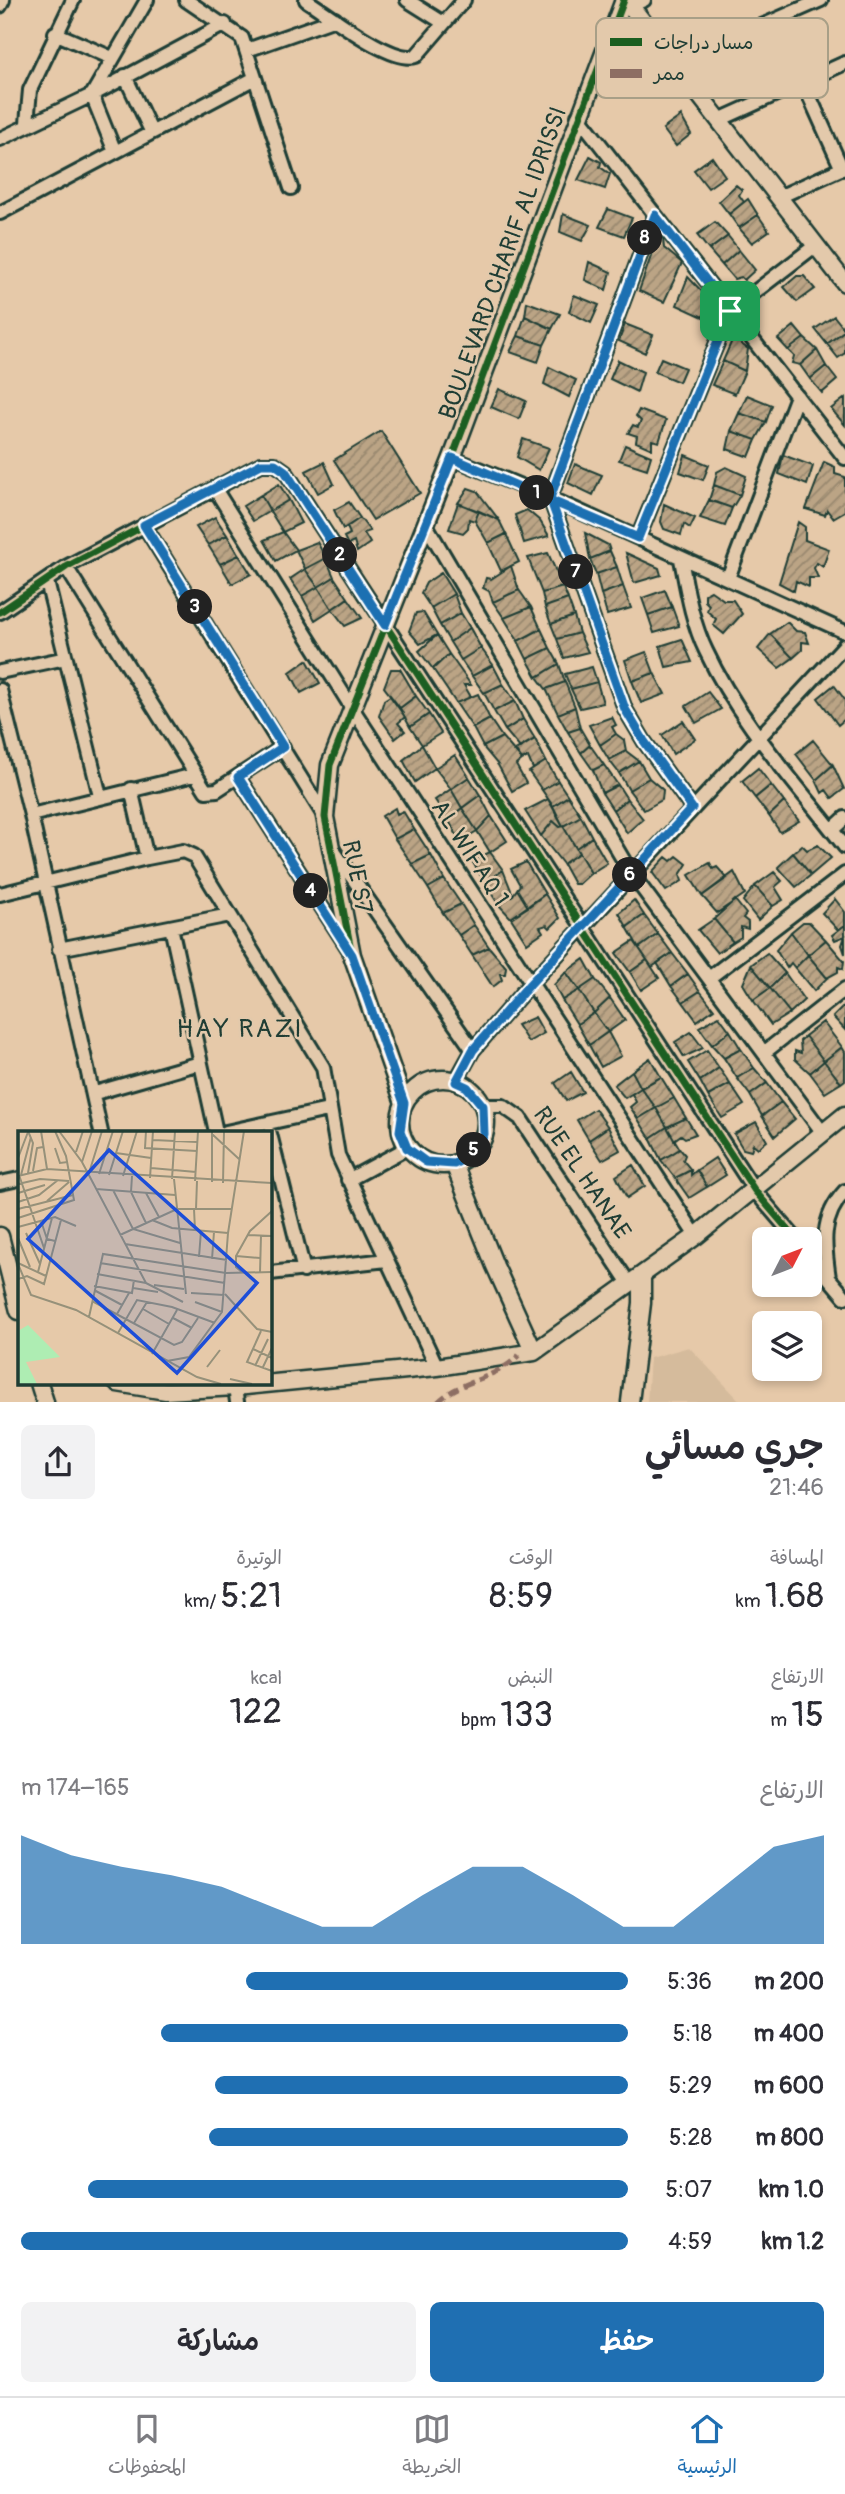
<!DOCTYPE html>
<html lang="ar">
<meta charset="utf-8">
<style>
body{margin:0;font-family:Pangolin,"Playpen Sans Arabic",sans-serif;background:#f2f2f3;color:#2b2b33;direction:rtl;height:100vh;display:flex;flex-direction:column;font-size:26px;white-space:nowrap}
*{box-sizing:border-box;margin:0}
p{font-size:23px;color:#7c7c81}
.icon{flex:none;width:38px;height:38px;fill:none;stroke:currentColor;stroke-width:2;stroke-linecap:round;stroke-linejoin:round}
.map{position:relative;height:1402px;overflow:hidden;direction:ltr}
.panel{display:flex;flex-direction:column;background:#fff;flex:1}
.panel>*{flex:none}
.needle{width:46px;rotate:48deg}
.tools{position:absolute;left:752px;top:1227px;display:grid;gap:14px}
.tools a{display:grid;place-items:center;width:70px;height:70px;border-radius:10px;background:#fff;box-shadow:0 4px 10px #0003;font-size:35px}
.pin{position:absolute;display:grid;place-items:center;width:60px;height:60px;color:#fff;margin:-30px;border-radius:14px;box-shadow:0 4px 10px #0006}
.km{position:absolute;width:35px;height:35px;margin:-18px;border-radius:50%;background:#222;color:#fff;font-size:19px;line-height:35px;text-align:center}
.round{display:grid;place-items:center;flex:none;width:74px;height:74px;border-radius:10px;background:#f2f2f3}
.headline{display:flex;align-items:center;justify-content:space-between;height:119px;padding:0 21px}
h1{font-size:38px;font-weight:600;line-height:52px}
.metrics{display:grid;grid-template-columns:repeat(3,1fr);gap:10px;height:119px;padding:7px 21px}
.metrics div{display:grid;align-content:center}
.metrics b{font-size:35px;font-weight:600}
.metrics small{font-size:19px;font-weight:400}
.metrics p{font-size:19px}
.chart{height:196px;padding:14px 21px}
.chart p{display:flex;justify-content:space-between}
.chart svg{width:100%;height:126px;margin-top:7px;fill:#1f6fb2;opacity:.7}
.primary-button{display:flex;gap:14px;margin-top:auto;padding:14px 21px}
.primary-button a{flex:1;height:80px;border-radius:10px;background:#1f6fb2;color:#fff;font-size:28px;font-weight:600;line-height:80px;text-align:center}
.primary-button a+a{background:#f2f2f3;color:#2b2b33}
ul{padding:0 21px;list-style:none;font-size:23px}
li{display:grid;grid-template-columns:112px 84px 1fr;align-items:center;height:52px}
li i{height:18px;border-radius:9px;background:#1f6fb2}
.menu{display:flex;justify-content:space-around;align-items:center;height:98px;border-top:2px solid #e1e1e2;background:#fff;font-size:19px;color:#7c7c81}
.menu a{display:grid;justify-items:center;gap:4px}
.menu .active{color:#1f6fb2}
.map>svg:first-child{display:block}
</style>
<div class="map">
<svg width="845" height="1402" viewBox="0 0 845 1402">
<defs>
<pattern id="building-hatch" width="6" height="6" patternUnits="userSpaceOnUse" patternTransform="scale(1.75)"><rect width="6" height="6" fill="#bba485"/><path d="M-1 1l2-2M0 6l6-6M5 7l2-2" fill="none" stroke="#97876e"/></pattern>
</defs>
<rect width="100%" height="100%" fill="#e6c9a9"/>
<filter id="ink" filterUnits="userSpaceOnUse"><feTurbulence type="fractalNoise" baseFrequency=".0143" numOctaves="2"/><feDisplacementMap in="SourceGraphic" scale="14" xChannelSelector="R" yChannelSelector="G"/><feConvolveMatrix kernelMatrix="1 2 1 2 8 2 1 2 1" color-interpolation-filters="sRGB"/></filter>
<g filter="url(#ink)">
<!-- built -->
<path fill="#d5bb9c" d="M689,1347L741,1402H647L650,1358Z"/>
<!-- building -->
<path fill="url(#building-hatch)" stroke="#1f3d34" stroke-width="2" d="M681,116L691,134L676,146L663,129Z
M590,156L601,162L600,167L610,174L605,189L578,180Z
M712,157L725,176L708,188L694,170Z
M736,185L742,190L739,195L744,202L729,214L719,201Z
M748,199L758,215L739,228L729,214Z
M608,209L632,218L624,236L599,227Z
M563,214L591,225L582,241L560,232Z
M758,215L769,231L752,243L739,228Z
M715,222L728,236L709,250L697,235Z
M728,236L739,250L722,265L709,250Z
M663,238L664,248L682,263L664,302L639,291L657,239Z
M739,250L755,270L744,280L741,277L734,279L722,265Z
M589,262L611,272L606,290L585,280Z
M797,276H804L815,289L797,302L784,287Z
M688,277L712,302L703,317L677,305Z
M574,295L599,305L591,323L569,312Z
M527,302L560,314L552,329L525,316Z
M525,316L552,329L544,345L518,336Z
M834,316L845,330L827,344L815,329Z
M625,324L653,335L645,353L619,341Z
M794,326L804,338L788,350L778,339Z
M845,330V353L838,358L827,344Z
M518,336L544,345L538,362L510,352Z
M733,338L748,349L745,371L723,361Z
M804,338L817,350L800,365L792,363L794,356L788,350Z
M817,350L826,366L810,379L800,365Z
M661,358L685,368L679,382L655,372Z
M618,360L643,372L637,392L610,379Z
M723,361L745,371L735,394L712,385Z
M826,366L837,380L822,393L810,379Z
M549,367L576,380L569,397L544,384Z
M499,389L526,401L519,419L491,407Z
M747,395L772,405L766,422L739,413Z
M845,398V425L831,409Z
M639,410L666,420L659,442L652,440V449L636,442L637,436L628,433L633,425L638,427L641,421L636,416Z
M739,413L766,422L756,440L731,431Z
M381,431L420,493L373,520L334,460Z
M731,431L756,440L749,457L727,449Z
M523,439L549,448L539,470L517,457Z
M625,445L651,456L647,469L619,460Z
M685,455L709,465L703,480L680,472Z
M783,455L813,466L807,485L779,474Z
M324,462L334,484L318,493L306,471Z
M824,462L835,467V474L845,477V511L833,518L827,510L825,515L806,509Z
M575,464L602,475L593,495L568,483Z
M726,467L746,476L740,495L714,485L717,472Z
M279,484L289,500L270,511L261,495Z
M714,485L740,495L732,508L709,500Z
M468,488L477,491L499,520L458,503Z
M261,495L270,511L253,521L243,506Z
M289,500L301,523L283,532L270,511Z
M709,500L732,508L725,526L700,518Z
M349,502L360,518L343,529L334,510Z
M458,503L479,511L475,521L469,519L468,528L463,533L449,529Z
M664,504L695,518L690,528L684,524L681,535L664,529L661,522Z
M527,510L540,521L549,536L524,543L515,515Z
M479,511L499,520L506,534L488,543L475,521Z
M215,517L227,535L208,545L196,527Z
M360,518L370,531L364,533L370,543L357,552L354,542L348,545L344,537L350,534L347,527Z
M798,522L805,527V540L829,549L823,567L817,563L814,568L818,578H809V587L796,581L794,591L779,583Z
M283,532L296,550L276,561L264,540Z
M585,533L608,545L610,551L590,559Z
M506,534L519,562L501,571L488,543Z
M227,535L239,555L220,564L208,545Z
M317,542L326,558L305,569L296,550Z
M610,551L617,567L596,574L590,559Z
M548,553L563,587L542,593L528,558Z
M626,553L659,568L661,575L634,583Z
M239,555L251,574L232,584L220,564Z
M326,558L334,577L318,587L305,569Z
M511,566L519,590L493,602L489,591L483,588L486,578L491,579Z
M617,567L623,586L601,594L596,574Z
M305,569L318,587L302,596L290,579Z
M441,573L454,594L431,608L421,593L426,583Z
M334,577L348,598L332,609L318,587Z
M623,586L631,608L607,615L601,594Z
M318,587L332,609L315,620L302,596Z
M563,587L568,599L545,607L542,593Z
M519,590L531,607L504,618L493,602Z
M665,590L672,607L648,615L642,598Z
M711,591L724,600H733L742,614L724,634L713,625L716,619L707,611L709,605L705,601V594Z
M454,594L461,613L440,625L431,608Z
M348,598L362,618L345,626L332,609Z
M568,599L574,616L551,624L545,607Z
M531,607L541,629L518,641L504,618Z
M672,607L679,626L654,633L648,615Z
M423,612L437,635L420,644L409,631L416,613Z
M461,613L470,628L450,642L440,625Z
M574,616L579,633L557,639L551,624Z
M787,622L796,631L805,632L809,643L802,642V650L793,658L770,634Z
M470,628L481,648L461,660L450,642Z
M541,629L550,648L527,659L518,641Z
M579,633L588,652L564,658L557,639Z
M770,634L793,658L779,668L758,649Z
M437,635L449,654L433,669L419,651Z
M682,639L692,662L666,667L660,646Z
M481,648L493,665L472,676L461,660Z
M550,648L559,664L537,677L527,659Z
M646,652L654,673L632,681L625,660Z
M449,654L471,685H464L471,697L456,703L433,669Z
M307,660L320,683L301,693L290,672Z
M559,664L565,682L546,689L537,677Z
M493,665L503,684L484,693L472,676Z
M592,667L597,682L571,689L565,674Z
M391,669H400L416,696L400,708L384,687Z
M654,673L665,694L641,703L632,681Z
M565,682L575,707L558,714L546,689Z
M597,682L603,703L580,708L571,689Z
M503,684L515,701L494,711L484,693Z
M834,685L845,700V719L838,725L818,698Z
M708,692L721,709L696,723L686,706Z
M478,694L490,719L473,728L456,703Z
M390,696L405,717L398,723L405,731L395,739L379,716L384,700Z
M416,696L429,714L410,727L400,708Z
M515,701L523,719L505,730L494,711Z
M575,707L580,728L568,732L558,714Z
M429,714L441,733L422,745L410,727Z
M612,717L616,725L612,727L616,734L600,745L589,725Z
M490,719L502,737L483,747L473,728Z
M523,719L535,739L520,748L505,730Z
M683,721L695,739L673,754L662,735Z
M580,728L590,745L581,753L568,732Z
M616,734L624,740L626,751L609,760L600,745Z
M502,737L522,760L516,765L526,783L512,791L498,765L483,747Z
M535,739L546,761L533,769L528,757L522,760L515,750Z
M813,740L833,765L816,780L796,754Z
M422,745L435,768L415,782L403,760Z
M590,745L604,765L593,770L581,753Z
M626,751L639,761L619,773L609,760Z
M455,755L469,777L451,789L435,768Z
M546,761L558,781L542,790L529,772Z
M639,761L649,778L629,790L619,773Z
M604,765L618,785L602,793L593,770Z
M833,765L844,789L832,798L826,790L822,793L816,780Z
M758,768L771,785L755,798L742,781Z
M469,777L480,795L462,808L451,789Z
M649,778L663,790L662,800L644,810L629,790Z
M558,781L568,796L553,806L542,790Z
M618,785L627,799L613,810L602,793Z
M771,785L784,802L769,816L755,798Z
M451,789L462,808L448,819L435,800Z
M480,795L491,816L477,831L462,808Z
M568,796L581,816L563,826L553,806Z
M548,799L563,826L560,827L553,821L541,836L525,811Z
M627,799L643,819L627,833L613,810Z
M784,802L799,821L780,832L769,816Z
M395,808L397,814L403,811L414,829L395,839L382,816Z
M462,808L477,831L460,841L448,819Z
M491,816L507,841L490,852L477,831Z
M581,816L592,837L576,848L563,826Z
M553,821L560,827L563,826L579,853L563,864L541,836Z
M414,829L431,855L412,864L395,839Z
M592,837L607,863L591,873L576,848Z
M802,845L807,850L818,845L831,858L811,875L793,853Z
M490,852L503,870L485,883L472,861Z
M579,853L591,873L579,884H574L563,864Z
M793,853L811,875L796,887L778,867Z
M431,855L444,879L428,888L412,864Z
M677,856L687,864L680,875L682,881L666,891L652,872L666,857L671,861Z
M526,862L545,894L528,907L517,889L520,885L511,869Z
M710,863L713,869L717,867L727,878L702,896L689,875Z
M503,870L513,895L498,904L485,883Z
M734,872L745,894L717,913L702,896Z
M774,872L782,881L775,887L783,900L773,906L755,886Z
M444,879L461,904L443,913L428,888Z
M755,886L773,906L758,920L743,901Z
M517,889L528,907L511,918L498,904L513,895Z
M545,894L560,918L550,928L547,925L540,927L543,932L527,943L511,918Z
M835,899L845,912V925L838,930L822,913Z
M634,900L644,915L627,927L619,913Z
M735,900L746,914L743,918L748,922V929L741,927V937L733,942L714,919Z
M461,904L474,925L459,935L443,913Z
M644,915L658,934L639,948L627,927Z
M714,919L733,942L717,953L698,930Z
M803,922H809L826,940L808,955L791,932Z
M474,925L489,947L472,955L459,935Z
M845,925V954L842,945L845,936L835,940L832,935Z
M791,932L808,955L795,968L791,963L787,968L776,950Z
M658,934L672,953L652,967L639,948Z
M826,940L844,961L843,969L838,967V972L827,978L808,955Z
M634,941L647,960L630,972L616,953Z
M489,947L506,967L505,974H500L502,980L493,987L472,955Z
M672,953L688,974L671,986L657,963Z
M767,953L785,973L770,988L751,965Z
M808,955L827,978L814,991L795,968Z
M584,959L595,979L579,990L566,972Z
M647,960L659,978L641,990L630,972Z
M751,965L770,988L753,1000L743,984Z
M566,972L579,990L562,1000L554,985Z
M785,973L804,1000L790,1013L770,988Z
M688,974L700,991L683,1002L671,986Z
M595,979L610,998L594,1013L579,990Z
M770,988L790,1013L771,1025L753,1000Z
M579,990L594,1013L577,1024L562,1000Z
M700,991L714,1009L697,1021L683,1002Z
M610,998L625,1020L608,1032L594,1013Z
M845,1005V1030L833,1017Z
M594,1013L608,1032L589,1045L577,1024Z
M719,1016L730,1031L712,1045L699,1027Z
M535,1017L544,1033L528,1042L517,1025Z
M823,1022L842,1047L824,1061L805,1036Z
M730,1031L741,1049L724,1058L712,1045Z
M608,1032L621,1056L601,1067L589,1045Z
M691,1032L703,1048L684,1057L675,1042Z
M805,1036L824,1061L810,1073L795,1059V1051L801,1053L800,1041Z
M842,1047L845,1052V1080L841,1083L824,1061Z
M741,1049L754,1068L737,1078L724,1058Z
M707,1050L719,1068L700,1081L688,1062Z
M650,1058L661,1077L641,1088L632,1071Z
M824,1061L841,1083L825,1093L810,1073Z
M719,1068L730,1084L708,1096L700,1081Z
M754,1068L767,1083L750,1095L737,1078Z
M632,1071L641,1088L625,1098L614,1085Z
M571,1072L583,1092L566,1101L555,1083Z
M661,1077L674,1098L656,1108L641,1088Z
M767,1083L781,1102L762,1116L750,1095Z
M730,1084L744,1105L722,1118L708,1096Z
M641,1088L656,1108L638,1119L630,1107L636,1102L632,1094Z
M674,1098L686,1118L667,1127L656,1108Z
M781,1102L795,1119L775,1136L762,1116Z
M656,1108L667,1127L650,1138L638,1119Z
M595,1109L608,1127L589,1140L577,1120Z
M686,1118L696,1134L685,1138L681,1135L674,1140L667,1127Z
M756,1122L767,1141L758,1148L753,1144L751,1151L743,1149L734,1134Z
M608,1127L620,1150L602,1160L589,1140Z
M667,1127L680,1149L661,1160L650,1138Z
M680,1149L685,1155L683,1160L691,1170L675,1178L661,1160Z
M715,1158L726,1175L707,1187L697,1170Z
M633,1165L645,1186L627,1198L616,1176Z
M691,1170V1175L697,1170L707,1187L689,1198L675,1178Z"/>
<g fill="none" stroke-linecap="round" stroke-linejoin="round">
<defs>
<path id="minor" d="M186,0L242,38L291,188
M306,0C330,15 391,64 416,56L464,0
M407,0L442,22
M0,6L3,0
M630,6L644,0
M764,26L791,86
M55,33L112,58
M247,50L335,19
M675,64L821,0
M125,76L151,131
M803,82L842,169
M578,116L845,458
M719,120L845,63
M27,123L30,90L73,0
M0,139L92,95L225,24
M115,152L92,95L147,0
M779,197L845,167
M0,213L255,78
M655,215L550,498L625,709L644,741L692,808
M452,458L550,498L845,632
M215,489L352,708L696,1236
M425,523L631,873L823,1133
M144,525L325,817
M638,538L730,311L816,245
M681,559C687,590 692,622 706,651C740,724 797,784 845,847
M66,567L206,791L217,790L283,747
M728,578L797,396
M47,582L100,796
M0,612L66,567L261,464H275L285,471L755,1191L796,1239
M0,672L66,658
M0,690L31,815L101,1132
M238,777L348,948
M131,789L147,858
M31,815L194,775
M832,830L845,818
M333,850L473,1050
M0,894L147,858L183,851L194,856L323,1067L338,1155L437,1367
M171,927L216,1132
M59,949L230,915
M709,978L845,874
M765,1052L845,989
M456,1081L473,1050L530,984L845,645
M95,1093L200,1063
M483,1106H503L520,1118L630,1285
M226,1132L328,1110
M270,1134L304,1271
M348,1180L407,1148
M0,1183L19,1179
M810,1256L845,1297
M270,1273L387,1260
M829,1278C824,1245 820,1218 845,1191
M235,1387L237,1402"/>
<path id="tertiary" d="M626,0L845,283
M400 1122a43 43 0 1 1 86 0a43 43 0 1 1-86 0Z
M404,1103L352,955L325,817L330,765L452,458L624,0
M454,1164L495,1266L534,1352
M0,1236L19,1311
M39,1383L45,1402
M117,1383L166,1391L235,1387L437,1367L534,1352L696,1236L845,1115
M630,1402L642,1303V1277"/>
</defs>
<!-- minor casing -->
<use href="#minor" stroke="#1f3d34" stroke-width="18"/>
<!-- tertiary casing -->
<use href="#tertiary" stroke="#1f3d34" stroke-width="21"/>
<!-- minor -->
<use href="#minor" stroke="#e3c9ab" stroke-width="12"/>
<!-- tertiary -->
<use href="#tertiary" stroke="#e3c9ab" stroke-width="16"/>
<!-- quiet -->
<path stroke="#8d6e63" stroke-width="5" stroke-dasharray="10 5" stroke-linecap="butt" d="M438,1402C459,1380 494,1381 519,1355"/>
<defs>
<path id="cycleway" d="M0,612L66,567L261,464H275L285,471L755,1191L796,1239
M404,1103L352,955L325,817L330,765L452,458L624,0"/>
</defs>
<!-- cycleway casing -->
<use href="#cycleway" stroke="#e3c9ab" stroke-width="11"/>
<!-- cycleway -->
<use href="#cycleway" stroke="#1b5e20" stroke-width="7"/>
</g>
</g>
<g fill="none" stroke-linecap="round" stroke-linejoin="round" filter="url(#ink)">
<defs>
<path id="route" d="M730,311L638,538L452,458L385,625L285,471L275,464H261L144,525L283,747L238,777L352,955L404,1103L400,1131L407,1148L426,1162L454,1164L467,1157L478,1147L484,1134L483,1106L467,1087L456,1082L473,1050L530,984L692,808L644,741L625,709L550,498L655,215L730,311"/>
</defs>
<!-- route casing -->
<use href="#route" stroke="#fff" stroke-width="14"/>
<!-- route -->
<use href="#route" stroke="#1f6fb2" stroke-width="9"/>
</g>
<g text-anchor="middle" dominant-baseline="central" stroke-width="5" stroke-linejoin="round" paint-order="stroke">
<!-- street labels -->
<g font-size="24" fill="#1f3d34" stroke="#e3c9ab">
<text transform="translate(503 263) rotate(-70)">BOULEVARD CHARIF AL IDRISSI</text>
<text transform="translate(470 853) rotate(57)">AL WIFAQ 1</text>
<text transform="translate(357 877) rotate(79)">RUE S7</text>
<text transform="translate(582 1173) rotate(56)">RUE EL HANAE</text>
</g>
<!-- neighbourhood labels -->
<g font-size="26" letter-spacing="2" fill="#1f3d34" stroke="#e3c9ab">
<text x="240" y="1029">HAY RAZI</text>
</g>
</g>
<!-- overview -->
<g transform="translate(18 1131)">
<rect width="254" height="254" fill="#e6c9a9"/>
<path d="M10,194L42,226L8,231L19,253H0V200Z" fill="#aeedb3"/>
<path fill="none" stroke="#96917a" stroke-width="2" d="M23,0L29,38M41,0L64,31L128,152M128,0L127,17L179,20M194,3L221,28M135,9L179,11M37,17L42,32L50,31M58,21L65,0M98,22L133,27M0,27L10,1M64,31L74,0M133,37L178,41M15,40L19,17L25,16M10,42L15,12L10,0M71,42L84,0M81,43L95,0M1,44L26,117M3,44L13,6M91,44L105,0M0,45L29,38L254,52M105,45L119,0M114,45L113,61L128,92M132,47L135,0M154,48L157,0M156,48L168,163M177,50L180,0M194,51V0M205,52L206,0M0,53L22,48L51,50M78,58L157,64M95,59L115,98L162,112M0,62L27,54M128,62L141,86M29,70L51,51M0,71L21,64L40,49M0,78L55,64M176,78L177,99M178,78L179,50M0,87L56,69L48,25L37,0M134,89L154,97L210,102M23,90L29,108L37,110M0,96L37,86L58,95M8,102L22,133M102,104L159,78H213M230,104L254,105M0,107L12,136M107,113L209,129M218,125L242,127M181,126L183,100M194,128L196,101M0,132L28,145M82,132L207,152M0,133L13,164L58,179L179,246L203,253M20,141L34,87M225,142L218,136V125L232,100L254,80M242,142L243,104M79,143L128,152L165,171M0,148L9,145L26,153L43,89M136,154L166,158M76,155L114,162L116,149M115,157L140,161M76,159L104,174M173,162L206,164M207,163L239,198L254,201M74,170L156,214L164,211L180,187M177,171L204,181M125,178L151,193M99,183L111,162M71,186L85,123L208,142L254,141M155,187L174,197M116,192L129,171M243,200L229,231L254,240M100,202L119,169L154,176L197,192M235,218L254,227M134,223L159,179M149,230L171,226L204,181L210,102L226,0M237,235L250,208M189,236L202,219M245,236L254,217M212,248L234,253"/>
<path fill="#1d4ed8" fill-opacity="0.15" stroke="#1d4ed8" stroke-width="3.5" d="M91,19L239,152L159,242L10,108Z"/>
<rect width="254" height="254" fill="none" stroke="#1f3d34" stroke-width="3.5"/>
</g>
<!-- legend -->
<rect x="596" y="18" width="232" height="80" rx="10" fill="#e3c9ab" stroke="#a89f87" stroke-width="2"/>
<rect x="610" y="38" width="32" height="8" fill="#1b5e20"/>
<rect x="610" y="69" width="32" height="9" fill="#8d6e63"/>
<g font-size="19" fill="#1f3d34">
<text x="654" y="49">مسار دراجات</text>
<text x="654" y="80">ممر</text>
</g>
</svg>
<div class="tools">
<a><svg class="needle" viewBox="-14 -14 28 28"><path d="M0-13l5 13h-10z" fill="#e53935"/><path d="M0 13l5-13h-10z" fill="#7c7c81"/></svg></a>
<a><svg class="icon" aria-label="layers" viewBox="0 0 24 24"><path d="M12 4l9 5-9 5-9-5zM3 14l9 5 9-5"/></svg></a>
</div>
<div class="pin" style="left:730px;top:311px;background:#1e9e55"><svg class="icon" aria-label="arrive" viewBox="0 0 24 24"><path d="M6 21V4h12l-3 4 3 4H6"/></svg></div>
<b class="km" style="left:537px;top:493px">1</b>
<b class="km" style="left:340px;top:555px">2</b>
<b class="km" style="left:195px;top:607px">3</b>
<b class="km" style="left:311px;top:891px">4</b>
<b class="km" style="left:474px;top:1150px">5</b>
<b class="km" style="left:630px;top:875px">6</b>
<b class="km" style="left:576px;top:572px">7</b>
<b class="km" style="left:645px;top:238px">8</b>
</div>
<section class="panel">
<div class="headline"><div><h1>جري مسائي</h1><p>21:46</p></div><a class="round"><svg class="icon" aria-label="share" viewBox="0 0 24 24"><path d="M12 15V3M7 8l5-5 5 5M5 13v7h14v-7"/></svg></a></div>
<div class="metrics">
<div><p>المسافة</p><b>1.68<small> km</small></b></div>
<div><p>الوقت</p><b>8:59</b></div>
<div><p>الوتيرة</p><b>5:21<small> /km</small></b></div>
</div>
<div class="metrics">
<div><p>الارتفاع</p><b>15<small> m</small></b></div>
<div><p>النبض</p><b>133<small> bpm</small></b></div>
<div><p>kcal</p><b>122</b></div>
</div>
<div class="chart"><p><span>الارتفاع</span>165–174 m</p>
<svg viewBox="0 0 160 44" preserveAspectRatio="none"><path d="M0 44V6L10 13L20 17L30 20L40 24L50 31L60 38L70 38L80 27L90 17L100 17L110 27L120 38L130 38L140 24L150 10L160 6V44z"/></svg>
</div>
<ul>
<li><b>200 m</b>5:36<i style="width:63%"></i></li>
<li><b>400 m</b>5:18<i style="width:77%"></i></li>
<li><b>600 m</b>5:29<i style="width:68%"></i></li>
<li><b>800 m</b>5:28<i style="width:69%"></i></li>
<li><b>1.0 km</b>5:07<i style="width:89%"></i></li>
<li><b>1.2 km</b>4:59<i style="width:100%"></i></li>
</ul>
<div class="primary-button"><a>حفظ</a><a>مشاركة</a></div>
</section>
<nav class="menu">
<a class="active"><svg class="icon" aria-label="home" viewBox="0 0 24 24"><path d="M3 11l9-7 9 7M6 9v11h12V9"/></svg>الرئيسية</a>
<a><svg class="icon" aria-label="map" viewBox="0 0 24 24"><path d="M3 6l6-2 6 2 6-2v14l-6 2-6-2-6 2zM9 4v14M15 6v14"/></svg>الخريطة</a>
<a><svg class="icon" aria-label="saved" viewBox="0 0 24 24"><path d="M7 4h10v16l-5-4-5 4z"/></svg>المحفوظات</a>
</nav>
